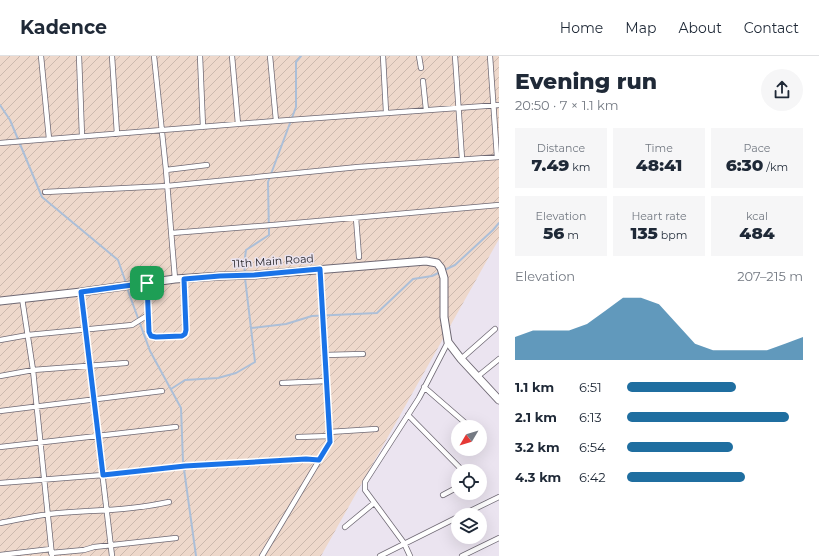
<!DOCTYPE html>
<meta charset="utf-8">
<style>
body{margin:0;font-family:Montserrat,sans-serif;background:#f6f6f7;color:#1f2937;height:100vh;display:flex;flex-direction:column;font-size:15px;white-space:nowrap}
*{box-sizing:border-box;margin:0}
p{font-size:13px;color:#747a83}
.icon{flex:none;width:22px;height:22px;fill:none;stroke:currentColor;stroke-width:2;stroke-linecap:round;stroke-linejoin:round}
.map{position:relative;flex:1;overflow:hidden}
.panel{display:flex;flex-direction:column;background:#fff;width:320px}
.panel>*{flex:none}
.needle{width:26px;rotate:232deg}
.fabs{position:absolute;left:451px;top:364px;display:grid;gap:8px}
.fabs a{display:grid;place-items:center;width:36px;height:36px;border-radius:50%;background:#fff;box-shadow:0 4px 16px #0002;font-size:20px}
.pin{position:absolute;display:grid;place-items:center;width:34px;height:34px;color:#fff;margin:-17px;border-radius:8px;box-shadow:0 2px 6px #0006}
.round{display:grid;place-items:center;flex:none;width:42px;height:42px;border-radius:21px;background:#f6f6f7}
.headline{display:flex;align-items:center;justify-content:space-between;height:68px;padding:0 16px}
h1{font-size:22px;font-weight:800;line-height:30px}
.metrics{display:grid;grid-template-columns:repeat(3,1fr);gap:6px;height:68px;padding:4px 16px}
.metrics div{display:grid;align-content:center;border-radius:0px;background:#f6f6f7;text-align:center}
.metrics b{font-size:17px;font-weight:800}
.metrics small{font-size:11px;font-weight:400}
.metrics p{font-size:11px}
.chart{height:112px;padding:8px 16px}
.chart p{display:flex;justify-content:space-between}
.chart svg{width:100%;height:72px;margin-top:4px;fill:#1f6ea0;opacity:.7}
ul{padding:0 16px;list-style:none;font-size:13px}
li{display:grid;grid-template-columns:64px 48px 1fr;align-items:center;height:30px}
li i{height:10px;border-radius:5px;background:#1f6ea0}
header{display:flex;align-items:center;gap:24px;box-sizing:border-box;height:56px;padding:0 20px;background:#fff;border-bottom:1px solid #e0e1e3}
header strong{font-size:19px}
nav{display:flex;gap:22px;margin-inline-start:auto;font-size:14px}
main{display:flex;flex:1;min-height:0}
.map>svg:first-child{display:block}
</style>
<header>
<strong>Kadence</strong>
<nav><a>Home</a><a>Map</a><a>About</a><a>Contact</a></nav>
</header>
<main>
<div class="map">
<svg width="499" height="500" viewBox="0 0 499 500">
<defs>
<pattern id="industrial-furrows" width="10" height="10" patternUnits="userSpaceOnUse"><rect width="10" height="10" fill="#eed8cb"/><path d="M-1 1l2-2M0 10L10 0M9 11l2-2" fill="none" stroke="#ccb9ae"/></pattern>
</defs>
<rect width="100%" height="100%" fill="#ebe4f0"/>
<!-- industrial -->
<path fill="url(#industrial-furrows)" d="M0,0H499V183L321,500H0Z"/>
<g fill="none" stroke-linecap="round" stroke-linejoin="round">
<!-- stream -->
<path stroke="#acbfd8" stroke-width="2" d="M0,49L10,64L42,141L118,204L126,227
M245,217L244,209L246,194L269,179L268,126L296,51V6L301,0
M127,232L150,295L181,352L183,406L196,500
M251,272L286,268L312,260L377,257L413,223L432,220L455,209L493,174L499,167
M171,333L185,324L218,322L236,317L255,306L245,222"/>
<defs>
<path id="street" d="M41,0L49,83
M79,0L82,80
M112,0L117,78
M154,0L166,114L175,223
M200,0L203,71
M232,0L238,68
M270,0L276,65
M383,0L386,56
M419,0L421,12
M455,0L462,103
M490,0L497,101
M423,25L426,54
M0,87L276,65L499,49
M166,114L207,109
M45,136L167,130L358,111L499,101
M356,162L359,201
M172,177L273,169L499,149
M147,227L149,276L151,280L156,281L181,280L185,278L186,274L184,223
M81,236L112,500
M22,242L33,314L52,500
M0,284L28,279L132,269L148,259
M325,299L363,298
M461,303L495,273
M0,320L33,314L126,307
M477,321L499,303
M282,327L327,325
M424,331L470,371
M0,355L162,335
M408,359L463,415
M329,376L376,373
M298,381L330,380
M0,391L176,371
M0,427L103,419L185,410L306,403L319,404
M443,439L458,431
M462,459L499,441
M0,467C16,464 33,460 49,458C89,454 129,455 169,446
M345,471L374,447
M51,497L84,494L94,491L176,482
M0,499L51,493
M262,500L330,386L320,213
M380,500L458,461
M410,500L404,487L365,434V426L419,342L448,286
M462,500L499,482"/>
<path id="secondary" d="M0,245L81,236L175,223L221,220L254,219L426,205L437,207L441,212L444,222V261L448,286L461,303L499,344"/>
</defs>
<!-- street casing -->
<use href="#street" stroke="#6f6974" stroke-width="6"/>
<!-- secondary casing -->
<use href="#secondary" stroke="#6f6974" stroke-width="9"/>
<!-- street -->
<use href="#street" stroke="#fff" stroke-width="4.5"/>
<!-- secondary -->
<use href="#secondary" stroke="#fff" stroke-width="7"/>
</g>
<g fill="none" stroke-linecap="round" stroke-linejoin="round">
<defs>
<path id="route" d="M320,213L330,386L319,404L306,403L185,410L103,419L81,236L147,227L149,276L151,280L156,281L182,280L185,278L186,274L184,223L220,220L254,219Z"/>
</defs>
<!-- route casing -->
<use href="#route" stroke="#fff" stroke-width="8"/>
<!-- route -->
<use href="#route" stroke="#1a73e8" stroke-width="5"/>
</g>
<g text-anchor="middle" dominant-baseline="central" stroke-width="3" stroke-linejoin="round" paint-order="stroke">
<!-- street labels -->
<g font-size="11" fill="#252327" stroke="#ebe4f0">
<text transform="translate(273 205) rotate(-4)">11th Main Road</text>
</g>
</g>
</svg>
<div class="fabs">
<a><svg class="needle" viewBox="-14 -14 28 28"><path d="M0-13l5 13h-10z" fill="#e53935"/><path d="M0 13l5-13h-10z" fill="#747a83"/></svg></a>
<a><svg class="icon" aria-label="locate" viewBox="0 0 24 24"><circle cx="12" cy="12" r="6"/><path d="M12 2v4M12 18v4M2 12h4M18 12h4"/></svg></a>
<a><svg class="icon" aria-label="layers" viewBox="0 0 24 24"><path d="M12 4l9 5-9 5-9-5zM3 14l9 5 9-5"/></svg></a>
</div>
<div class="pin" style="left:147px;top:227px;background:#1e9e55"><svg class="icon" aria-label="arrive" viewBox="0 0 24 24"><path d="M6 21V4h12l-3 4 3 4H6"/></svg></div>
</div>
<section class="panel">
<div class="headline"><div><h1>Evening run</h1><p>20:50 · 7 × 1.1 km</p></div><a class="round"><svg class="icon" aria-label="share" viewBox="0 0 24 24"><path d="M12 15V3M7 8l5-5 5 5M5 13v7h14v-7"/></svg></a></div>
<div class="metrics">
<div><p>Distance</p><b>7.49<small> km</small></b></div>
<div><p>Time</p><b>48:41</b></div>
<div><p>Pace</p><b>6:30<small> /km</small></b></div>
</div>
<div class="metrics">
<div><p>Elevation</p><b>56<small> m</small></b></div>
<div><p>Heart rate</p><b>135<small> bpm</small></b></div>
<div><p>kcal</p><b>484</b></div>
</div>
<div class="chart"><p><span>Elevation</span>207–215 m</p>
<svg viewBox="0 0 160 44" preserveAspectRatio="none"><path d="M0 44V30L10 26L20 26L30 26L40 22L50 14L60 6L70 6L80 10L90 22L100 34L110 38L120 38L130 38L140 38L150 34L160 30V44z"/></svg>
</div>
<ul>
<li><b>1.1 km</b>6:51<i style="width:62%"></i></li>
<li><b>2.1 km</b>6:13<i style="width:92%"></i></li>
<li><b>3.2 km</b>6:54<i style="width:60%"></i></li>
<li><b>4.3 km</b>6:42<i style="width:67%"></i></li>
</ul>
</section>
</main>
